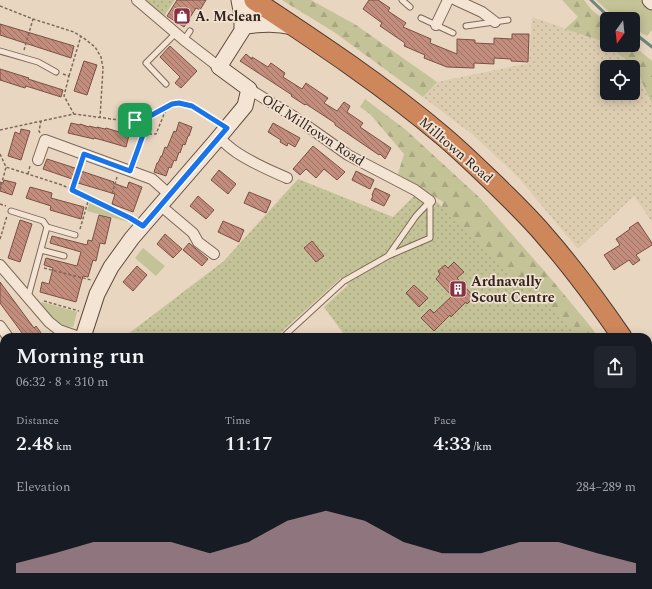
<!DOCTYPE html>
<meta charset="utf-8">
<style>
body{margin:0;font-family:Spectral,serif;background:#20242c;color:#f1f3f6;height:100vh;display:flex;flex-direction:column;font-size:15px;white-space:nowrap}
*{box-sizing:border-box;margin:0}
p{font-size:13px;color:#9ea1a6}
.icon{flex:none;width:22px;height:22px;fill:none;stroke:currentColor;stroke-width:2;stroke-linecap:round;stroke-linejoin:round}
.map{position:relative;flex:1;overflow:hidden}
.side{position:absolute;left:0px;top:333px;width:652px;height:256px;display:flex;flex-direction:column;background:#171b24;border-radius:12px 12px 0 0;box-shadow:0 2px 10px #0003}
.side>*{flex:none}
.needle{width:26px;rotate:195deg}
.buttons{position:absolute;left:600px;top:12px;display:grid;gap:8px}
.buttons a{display:grid;place-items:center;width:40px;height:40px;border-radius:6px;background:#171b24;box-shadow:0 2px 10px #0003;font-size:20px}
.pin{position:absolute;display:grid;place-items:center;width:34px;height:34px;color:#fff;margin:-17px;border-radius:8px;box-shadow:0 2px 6px #0006}
.round{display:grid;place-items:center;flex:none;width:42px;height:42px;border-radius:6px;background:#20242c}
.summary{display:flex;align-items:center;justify-content:space-between;height:68px;padding:0 16px}
h1{font-size:22px;font-weight:600;line-height:30px}
.figures{display:grid;grid-template-columns:repeat(3,1fr);gap:6px;height:68px;padding:4px 16px}
.figures div{display:grid;align-content:center}
.figures b{font-size:20px;font-weight:600}
.figures small{font-size:11px;font-weight:400}
.figures p{font-size:11px}
.chart{height:112px;padding:8px 16px}
.chart p{display:flex;justify-content:space-between}
.chart svg{width:100%;height:72px;margin-top:4px;fill:#c19ca5;opacity:.7}
.map>svg:first-child{display:block}
</style>
<div class="map">
<svg width="652" height="589" viewBox="0 0 652 589">
<defs>
<pattern id="farmland-dots" width="8" height="8" patternUnits="userSpaceOnUse"><rect width="8" height="8" fill="#dccdb0"/><path d="M2 2h.1M6 6h.1" fill="none" stroke="#bdb097" stroke-width="1.8" stroke-linecap="round"/></pattern>
<pattern id="forest-firs" width="22" height="20" patternUnits="userSpaceOnUse"><rect width="22" height="20" fill="#c4c297"/><path d="M5 1l3.5 6h-7zM16 11l3.5 6h-7z" fill="#a9a682"/></pattern>
<pattern id="park-dots" width="8" height="8" patternUnits="userSpaceOnUse"><rect width="8" height="8" fill="#c4c297"/><path d="M2 2h.1M6 6h.1" fill="none" stroke="#a9a682" stroke-width="1.8" stroke-linecap="round"/></pattern>
<pattern id="building-back-hatch" width="6" height="6" patternUnits="userSpaceOnUse"><rect width="6" height="6" fill="#c28d7c"/><path d="M-1 5l2 2M0 0l6 6M5-1l2 2" fill="none" stroke="#9e7365"/></pattern>
</defs>
<rect width="100%" height="100%" fill="#e8d6c1"/>
<!-- farmland -->
<path fill="url(#farmland-dots)" fill-rule="evenodd" d="M532,17L599,40L636,66L652,104V222L634,196L578,249L518,177L473,135L423,97L437,82L529,63ZM607,67H633V93H607Z"/>
<!-- green -->
<path fill="#c4c297" d="M596,0H641L652,11V30L647,36L633,28V19H617Z
M90,200L128,219L129,222L87,211Z
M143,248L165,266L156,276L135,258Z
M42,302L77,312L73,327C58,327 49,315 41,303Z"/>
<!-- forest -->
<path fill="url(#forest-firs)" d="M282,0H311L356,25L437,82L423,97L334,32Z
M562,0H584L591,9L607,23V45H633L652,61V104L635,66L599,40L565,29L578,17Z
M365,99L406,130L480,198L547,274L591,327L598,337H561L438,217L443,202L398,174L404,154L370,114L360,107Z
M652,436V493L648,494V442Z"/>
<!-- park -->
<path fill="url(#park-dots)" d="M145,0H175L164,16Z
M298,179L393,217L422,188L580,337H346L324,307L348,285L341,278L276,337H124L224,261Z
M4,562V585H442L445,589H0V565Z"/>
<g fill="none" stroke-linecap="round" stroke-linejoin="round">
<!-- stream -->
<path stroke="#6c877c" stroke-width="3" d="M591,0L611,19
M633,32L652,47"/>
</g>
<!-- building -->
<path fill="url(#building-back-hatch)" stroke="#7b5044" d="M177,0H206L200,10L196,8L184,27L167,16Z
M369,0H378L390,8L388,11L406,23L403,27L431,39L430,43L457,54V39L475,40V43L494,44V38L512,39V34H529L528,62L511,61V59L494,58V64L474,63V68L447,67L424,58L425,55L404,46L405,43L380,26L382,23L363,9Z
M0,24L74,46L71,58L0,35Z
M170,46L197,71L181,88L175,83L180,77L160,57Z
M246,54L252,59V57L268,67L271,63L285,73L283,77L302,89L306,83L328,98L324,103L337,111L344,102L350,106L347,112L363,123L360,127L391,148L385,159L380,154L379,155L335,125V123L306,104L305,105L291,96L292,95L240,61Z
M84,61L97,65L87,95L74,91Z
M0,69L29,78L28,79L63,90L61,97L26,86L25,88L0,80Z
M179,122L192,127L189,136H188L185,145L183,144L180,153L179,152L176,161L174,160L171,168L169,167L166,176L154,172L157,163H158L161,156H162L165,147L167,148L174,131L176,132Z
M71,123L80,125V124L89,127V126L97,128V127L105,129L106,128L129,135L126,147L102,140L94,138V139L68,133Z
M273,123L300,138L295,147L288,143L287,146L280,142L281,140L268,132Z
M21,129L30,131L21,160L8,156L15,132L20,134Z
M313,146L345,172L337,180L324,169L316,178L306,169L300,175L293,169Z
M47,159L78,169V170L114,182L113,183L127,188L129,182L142,187L133,212L112,204L115,194L78,183V181L43,169Z
M219,170L236,184L228,194L211,180Z
M356,171L374,180L370,189L352,180Z
M4,180L16,183L12,195L0,191V182L3,183Z
M30,187L52,193L51,198L84,207L81,219L50,210L51,206L26,198Z
M375,188L390,195L384,206L371,200L373,196L372,195Z
M249,192L271,201L266,213L244,203Z
M198,196L214,210L206,219L190,206Z
M99,215L111,218L105,244L100,243L96,261L93,260L88,277L83,276L76,302L40,292L42,282L49,284L53,268L44,265L46,258L77,266L81,252L50,243L52,236L87,245L88,240L92,241Z
M20,220L32,224L20,262L8,258Z
M223,221L244,230L239,242L218,232Z
M638,222L652,243V245L636,255L640,260L633,265L629,260L614,270L604,255L620,245L616,239L630,229L629,228Z
M165,234L182,249L173,258L157,244Z
M312,241L324,256L316,262L304,248Z
M189,243L208,259L202,266L183,250Z
M454,262L464,272L457,278L474,297L467,304L466,302L451,317L450,315L434,331L421,318L430,309L434,313L452,296L436,279L440,274L438,271L445,265L448,268Z
M137,266L147,275L133,291L123,282Z
M0,282L34,328L36,326L44,337H25L0,303Z
M414,285L428,298L419,307L406,293Z"/>
<g fill="none" stroke-linecap="round" stroke-linejoin="round">
<defs>
<path id="lane" d="M402,0L410,7
M421,18L453,33
M466,26L508,20
M184,40L190,31
M0,51L38,62L56,72
M166,84L146,63L176,33
M130,171L143,135
M430,201V238L388,256L416,216Z
M11,211L43,221L47,227L28,297
M47,227L75,235
M41,250L64,256
M283,337L344,281L388,256
M513,589L518,585"/>
<path id="street" d="M137,0L184,40L219,67
M456,0L482,12L495,22
M436,25L448,0
M249,89L293,116L348,155L415,190L430,201
M219,138C225,143 230,148 236,152C252,163 269,170 287,178
M38,160L45,140L152,179L170,195
M161,206L193,233L198,242L214,254
M0,265L49,322L59,330L79,337
M0,326L8,337
M0,396V397
M1,494L4,492"/>
<path id="secondary" d="M239,0L242,16V30
M650,0L652,2
M245,26C262,24 276,23 293,27
M83,337L97,294L111,267L132,238L215,142L245,106L249,89L219,67L259,4
M0,467L4,464"/>
<path id="highway" d="M254,0C319,43 384,86 443,136C462,152 479,169 497,186C513,202 530,218 545,236C573,268 598,302 622,337
M648,374L652,380"/>
</defs>
<!-- lane casing -->
<use href="#lane" stroke="#7f685b" stroke-width="7"/>
<!-- street casing -->
<use href="#street" stroke="#7f685b" stroke-width="12"/>
<!-- secondary casing -->
<use href="#secondary" stroke="#614a3e" stroke-width="17"/>
<!-- highway casing -->
<use href="#highway" stroke="#4d382f" stroke-width="21"/>
<!-- path -->
<path stroke="#7f685b" stroke-width="1.5" stroke-dasharray="3 2" stroke-linecap="butt" d="M0,6L33,19L74,32L85,39L95,47L101,57L103,68L100,118
M24,50L33,19
M63,74L69,76L64,96L74,114
M69,76L81,36
M135,120L133,125L138,129
M0,130L74,114L127,121L150,116L172,104L179,103L192,106L217,122
M40,133L39,131L41,121
M149,134H156L167,107
M0,154L6,167L62,185L132,218
M28,174L30,166
M0,190L6,167
M72,190L81,164
M112,194L117,177
M0,204L6,206
M80,229L89,198
M0,239L7,216
M44,268L91,280
M44,301L79,311
M648,439L652,433
M0,542L4,539
M648,584L650,589
M69,585L70,587L77,588L79,589
M551,585V589
M59,589L63,585"/>
<!-- lane -->
<use href="#lane" stroke="#f4e4d3" stroke-width="5"/>
<!-- street -->
<use href="#street" stroke="#f4e4d3" stroke-width="10"/>
<!-- secondary -->
<use href="#secondary" stroke="#f4e4d3" stroke-width="15"/>
<!-- highway -->
<use href="#highway" stroke="#ce875b" stroke-width="19"/>
</g>
<g fill="none" stroke-linecap="round" stroke-linejoin="round">
<defs>
<path id="route" d="M179,103L192,106L227,128L143,226L130,218L72,190L84,154L130,171L143,135L134,125L135,120L150,116L172,104Z"/>
</defs>
<!-- route casing -->
<use href="#route" stroke="#fff" stroke-width="8"/>
<!-- route -->
<use href="#route" stroke="#1a73e8" stroke-width="5"/>
</g>
<!-- icons -->
<defs>
<symbol id="shop-square" viewBox="-11 -11 22 22"><rect x="-9" y="-9" width="18" height="18" rx="4" fill="#873242" stroke="#f0e1d0"/><path d="M-5-2.5h2.3a2.7 3.5 0 0 1 5.4 0H5L5.5 6h-11ZM-1.5-2.5h3a1.5 2.3 0 0 0-3 0Z" fill="#fff"/></symbol>
<symbol id="building-square" viewBox="-11 -11 22 22"><rect x="-9" y="-9" width="18" height="18" rx="4" fill="#873242" stroke="#f0e1d0"/><path d="M-4-6H4V6H1V3H-1V6H-4ZM-2.5-4.3h1.7v1.8h-1.7ZM.8-4.3h1.7v1.8H.8ZM-2.5-1h1.7V.8h-1.7ZM.8-1h1.7V.8H.8Z" fill="#fff"/></symbol>
</defs>
<g fill-rule="evenodd">
<use href="#shop-square" x="172" y="6" width="20" height="20"/>
<use href="#building-square" x="448" y="279" width="20" height="20"/>
</g>
<g text-anchor="middle" dominant-baseline="central" stroke-width="3.5" stroke-linejoin="round" paint-order="stroke">
<!-- poi labels -->
<g font-size="14" font-weight="bold" fill="#31231d" stroke="#f0e1d0" text-anchor="start">
<text x="195" y="16">A. Mclean</text>
<text x="471" y="281">Ardnavally<tspan x="471" dy="16">Scout Centre</tspan></text>
</g>
<!-- street labels -->
<g font-size="14" fill="#31231d" stroke="#f0e1d0">
<text transform="translate(313 130) rotate(33)">Old Milltown Road</text>
<text transform="translate(456 150) rotate(41)">Milltown Road</text>
</g>
</g>
</svg>
<div class="buttons">
<a><svg class="needle" viewBox="-14 -14 28 28"><path d="M0-13l5 13h-10z" fill="#e53935"/><path d="M0 13l5-13h-10z" fill="#9ea1a6"/></svg></a>
<a><svg class="icon" aria-label="locate" viewBox="0 0 24 24"><circle cx="12" cy="12" r="6"/><path d="M12 2v4M12 18v4M2 12h4M18 12h4"/></svg></a>
</div>
<div class="pin" style="left:135px;top:120px;background:#1e9e55"><svg class="icon" aria-label="arrive" viewBox="0 0 24 24"><path d="M6 21V4h12l-3 4 3 4H6"/></svg></div>
<section class="side">
<div class="summary"><div><h1>Morning run</h1><p>06:32 · 8 × 310 m</p></div><a class="round"><svg class="icon" aria-label="share" viewBox="0 0 24 24"><path d="M12 15V3M7 8l5-5 5 5M5 13v7h14v-7"/></svg></a></div>
<div class="figures">
<div><p>Distance</p><b>2.48<small> km</small></b></div>
<div><p>Time</p><b>11:17</b></div>
<div><p>Pace</p><b>4:33<small> /km</small></b></div>
</div>
<div class="chart"><p><span>Elevation</span>284–289 m</p>
<svg viewBox="0 0 160 44" preserveAspectRatio="none"><path d="M0 44V38L10 32L20 25L30 25L40 25L50 32L60 25L70 12L80 6L90 12L100 25L110 32L120 32L130 25L140 25L150 32L160 38V44z"/></svg>
</div>
</section>
</div>
